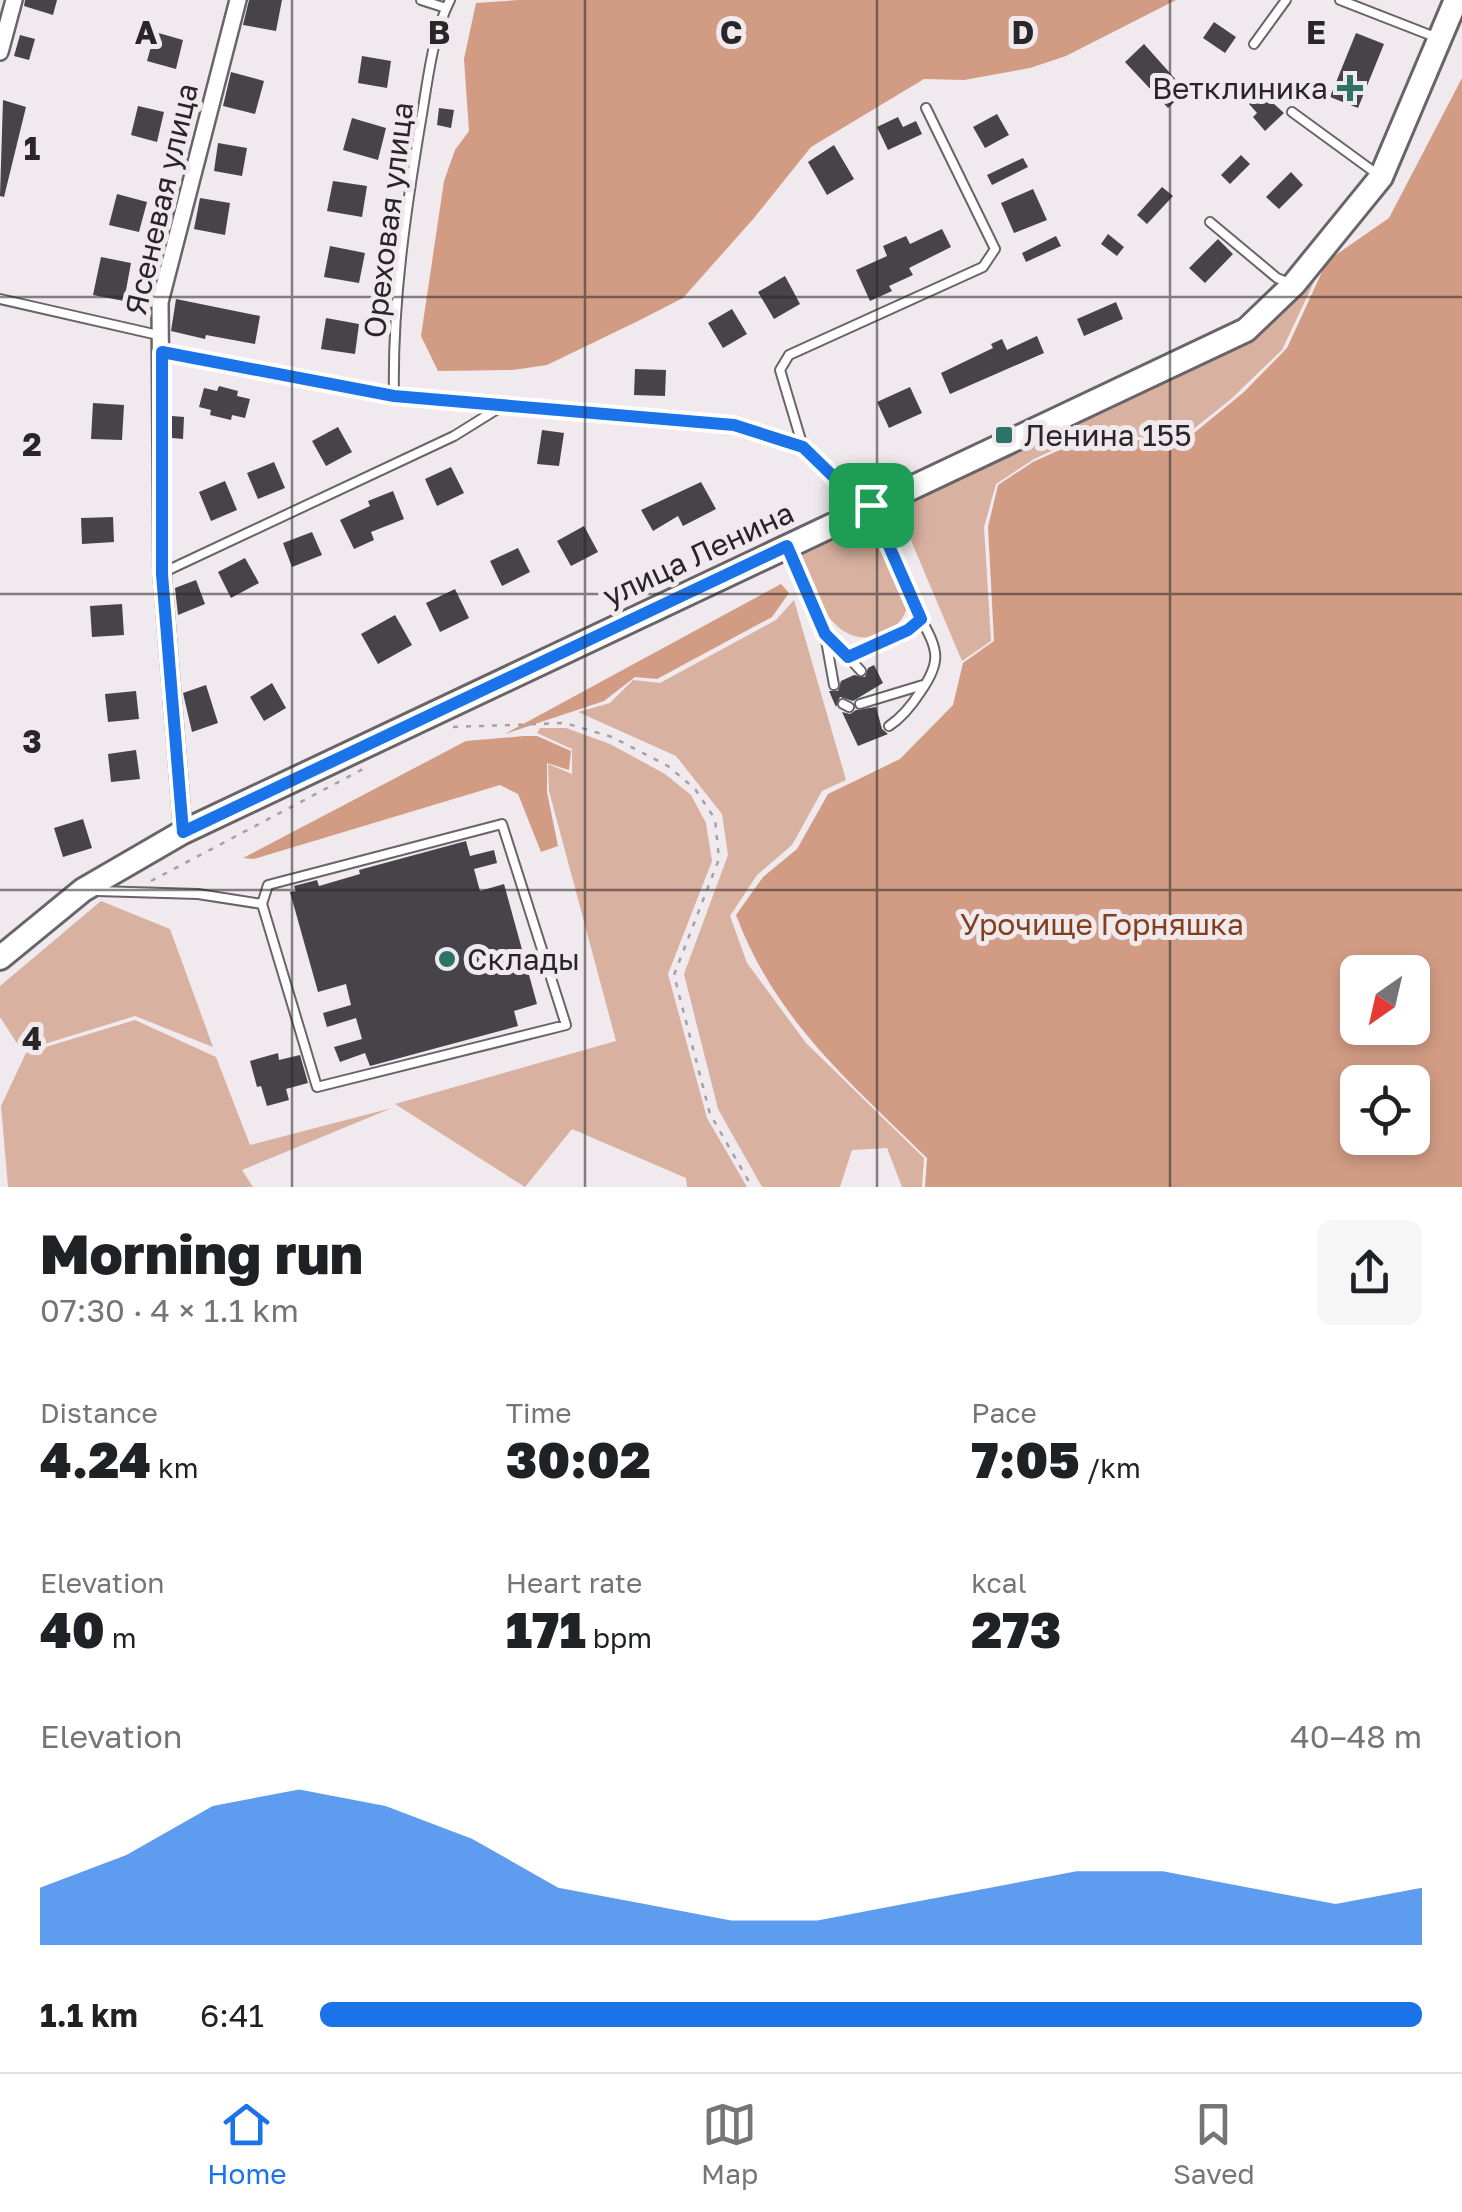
<!DOCTYPE html>
<meta charset="utf-8">
<style>
body{margin:0;font-family:"Golos Text",sans-serif;background:#f6f6f6;color:#202124;height:100vh;display:flex;flex-direction:column;font-size:38px;white-space:nowrap}
*{box-sizing:border-box;margin:0}
p{font-size:32px;color:#757577}
.icon{flex:none;width:55px;height:55px;fill:none;stroke:currentColor;stroke-width:2;stroke-linecap:round;stroke-linejoin:round}
.map{position:relative;height:1187px;overflow:hidden}
.panel{display:flex;flex-direction:column;background:#fff;flex:1}
.panel>*{flex:none}
.needle{width:65px;rotate:214deg}
.fabs{position:absolute;left:1340px;top:955px;display:grid;gap:20px}
.fabs a{display:grid;place-items:center;width:90px;height:90px;border-radius:15px;background:#fff;box-shadow:0 5px 15px #0003;font-size:50px}
.pin{position:absolute;display:grid;place-items:center;width:85px;height:85px;color:#fff;margin:-42px;border-radius:20px;box-shadow:0 5px 15px #0006}
.round{display:grid;place-items:center;flex:none;width:105px;height:105px;border-radius:15px;background:#f6f6f6}
.overview{display:flex;align-items:center;justify-content:space-between;height:170px;padding:0 40px}
h1{font-size:55px;font-weight:800;line-height:75px}
.stats{display:grid;grid-template-columns:repeat(3,1fr);gap:15px;height:170px;padding:10px 40px}
.stats div{display:grid;align-content:center}
.stats b{font-size:50px;font-weight:800}
.stats small{font-size:28px;font-weight:400}
.stats p{font-size:28px}
.chart{height:280px;padding:20px 40px}
.chart p{display:flex;justify-content:space-between}
.chart svg{width:100%;height:180px;margin-top:10px;fill:#1a73e8;opacity:.7}
ul{padding:0 40px;list-style:none;font-size:32px}
li{display:grid;grid-template-columns:160px 120px 1fr;align-items:center;height:75px}
li i{height:25px;border-radius:12px;background:#1a73e8}
.tabs{display:flex;justify-content:space-around;align-items:center;height:140px;border-top:2px solid #e0e0e0;background:#fff;font-size:28px;color:#757577}
.tabs a{display:grid;justify-items:center;gap:5px}
.tabs .on{color:#1a73e8}
.map>svg:first-child{display:block}
</style>
<div class="map">
<svg width="1462" height="1187" viewBox="0 0 1462 1187">
<rect width="100%" height="100%" fill="#f0e9ed"/>
<!-- green -->
<path fill="#d9b1a0" d="M1320,269L1282,350L1231,399L1176,443L1097,430L1034,459L996,484L984,527L991,641L962,661L899,512L908,499L1255,332Z
M866,521L874,529L908,605C904,617 900,624 889,630C851,653 825,619 810,586C805,573 799,563 800,548Z
M794,600L846,780L822,791L792,845L757,875L730,916L747,963L806,1043L924,1158L922,1187H902L887,1148L852,1150L840,1187H762L718,1109L684,974L728,855L722,814L676,756L578,712L610,703L633,680L660,683L776,620Z
M540,728H566L610,744L665,774L691,795L706,823L712,861L668,974L707,1118L747,1187H687L686,1178L572,1129L525,1187L395,1104L616,1041L549,791L548,764L572,774V749L537,733Z
M101,901L170,929L213,1047L135,1016L22,1051L0,1017V986Z
M135,1020L216,1057L250,1145L392,1108L242,1170L253,1187H8L1,1106L26,1053Z"/>
<!-- forest -->
<path fill="#d29c84" fill-rule="evenodd" d="M519,0H1176L1066,56L1030,68L964,80L924,79L811,147L754,218L683,298L638,321L547,365L513,370L438,371L421,336L444,181L455,150L469,131L464,59L476,3Z
M1462,78V1187H925L927,1158C849,1081 776,1021 736,915L763,877L797,849L828,794L900,759L953,705L963,663L994,641L988,527L998,485L1033,462L1097,433L1177,447L1244,392L1287,348L1327,261L1389,218ZM1358,972H1412V1028H1358ZM1358,1082H1412V1138H1358Z
M781,584L789,593L772,617L657,679L635,677L604,701L505,734Z
M524,736H537L571,751L569,770L547,763V792L558,846L541,852L518,794L500,785L254,859L243,858L466,741Z"/>
<!-- building -->
<path fill="#464449" d="M25,0H57L53,15L24,6Z
M249,0H282L276,31L243,25Z
M1214,22L1236,37L1225,53L1203,38Z
M155,32L183,40L176,69L147,61Z
M1356,33L1384,44L1358,108L1330,97Z
M20,35L35,39L29,60L14,56Z
M1144,44L1186,91L1168,108L1125,62Z
M362,56L391,61L387,88L358,83Z
M231,72L264,81L255,114L223,106Z
M1262,93L1284,113L1265,131L1253,117L1257,113L1249,104Z
M3,100L26,107L4,197L0,196Z
M138,106L164,112L157,142L131,135Z
M439,108L454,110L451,128L437,125Z
M997,114L1009,135L985,148L973,127Z
M898,117L903,127L916,121L922,134L888,150L877,127Z
M352,118L386,128L378,160L343,150Z
M218,143L247,148L242,176L214,171Z
M834,145L854,179L827,195L808,162Z
M1241,155L1250,164L1230,184L1221,175Z
M1023,158L1028,167L992,185L987,175Z
M1291,172L1303,185L1279,209L1266,197Z
M333,181L367,186L362,217L327,211Z
M1162,187L1173,196L1147,224L1137,215Z
M1033,189L1047,220L1014,233L1001,203Z
M117,194L147,202L139,232L109,225Z
M200,198L230,203L225,235L194,229Z
M942,229L951,247L909,268L913,275L889,286L892,291L870,301L856,270L887,256L883,246L906,236L910,244Z
M1108,234L1124,247L1117,256L1101,244Z
M1056,236L1061,246L1026,262L1022,253Z
M1218,239L1233,254L1205,283L1189,268Z
M330,246L365,253L359,283L324,277Z
M101,257L131,263L124,301L93,295Z
M785,276L800,304L774,319L758,292Z
M176,299L260,316L255,344L206,335L205,339L171,331Z
M1116,302L1123,319L1084,336L1077,319Z
M732,309L747,334L723,348L708,323Z
M326,318L359,324L355,354L321,349Z
M1037,336L1044,353L950,394L941,373L993,348L991,344L1002,339L1007,350Z
M635,369L666,370L665,396L634,395Z
M219,386L238,391L237,396L250,399L245,418L232,415L231,420L210,415L211,410L199,407L204,388L217,391Z
M910,387L922,413L889,428L877,402Z
M93,403L124,405L122,440L91,439Z
M172,416L184,417L183,439L172,438Z
M338,427L352,452L326,466L312,441Z
M542,430L564,433L559,466L537,464Z
M274,462L285,488L258,499L247,473Z
M451,467L464,493L437,506L425,479Z
M225,481L237,510L211,521L199,492Z
M701,482L716,509L683,526L678,516L653,531L641,510Z
M393,491L404,519L371,532L374,540L354,549L340,520L370,506L368,501Z
M113,517L114,542L82,544L81,518Z
M584,526L598,552L571,566L557,541Z
M312,532L322,555L292,567L283,543Z
M518,548L530,572L502,586L490,561Z
M245,558L259,583L231,598L218,572Z
M196,580L205,604L178,615L175,588Z
M455,589L469,618L440,632L426,603Z
M122,604L124,635L92,637L90,606Z
M395,615L412,645L378,664L361,634Z
M874,665L883,683L853,701L840,697L836,707L829,691H838L841,681L854,675L865,677L868,668Z
M272,683L286,708L264,721L250,697Z
M206,685L218,723L192,732L183,693Z
M136,691L139,719L108,722L105,694Z
M876,707L882,729L888,734L858,746L842,712L850,714L856,710Z
M136,750L140,779L111,782L108,754Z
M83,819L92,848L63,857L54,828Z
M466,841L470,856L494,850L497,863L474,869L480,891L504,884L537,1004L514,1011L518,1026L370,1066L365,1053L340,1062L334,1047L362,1039L356,1018L327,1027L323,1013L351,1005L346,984L318,992L290,892L296,891L294,886L317,880L319,886L360,874L359,870Z
M278,1053L279,1060L300,1055L308,1083L286,1089L289,1100L267,1106L261,1086L257,1087L250,1061Z"/>
<g fill="none" stroke-linecap="round" stroke-linejoin="round">
<defs>
<path id="service" d="M421,0L446,8
M450,0C432,36 428,80 421,120C406,210 392,304 394,396L734,425L803,447
M1340,0L1435,37
M1254,44L1286,0
M1292,112L1377,174
M1210,222L1277,278L1289,283
M0,299L158,335
M162,353L394,396
M858,512L841,484L803,447L780,370L789,355L983,267L995,249L926,108
M789,550L825,634L848,657L908,631L921,619L873,509
M162,573L454,436L507,403
M825,635L834,685
M848,657L861,671
M843,704L849,707
M860,704L923,685
M889,726C903,717 912,705 921,691C942,661 938,650 921,619
M97,891L198,894L262,904L317,1087L566,1025L502,824L268,885L262,904"/>
<path id="minor" d="M0,52L14,0
M183,832L162,573L160,302L238,0"/>
<path id="secondary" d="M0,958L83,890L183,832L1246,330L1294,284L1381,177L1456,0"/>
</defs>
<!-- service casing -->
<use href="#service" stroke="#696467" stroke-width="12"/>
<!-- minor casing -->
<use href="#minor" stroke="#696467" stroke-width="20"/>
<!-- secondary casing -->
<use href="#secondary" stroke="#696467" stroke-width="28"/>
<!-- path -->
<path stroke="#a5a0a3" stroke-width="2.5" stroke-dasharray="5 8" stroke-linecap="butt" d="M453,727L565,723L612,737L668,766L695,789L715,819L719,859L674,975L710,1114L752,1187
M151,881L365,768"/>
<!-- service -->
<use href="#service" stroke="#fff" stroke-width="8"/>
<!-- minor -->
<use href="#minor" stroke="#fff" stroke-width="15"/>
<!-- secondary -->
<use href="#secondary" stroke="#fff" stroke-width="22"/>
</g>
<g fill="none" stroke-linecap="round" stroke-linejoin="round">
<defs>
<path id="route" d="M162,352L394,396L734,425L803,447L841,484L858,512L871,505L921,619L908,630L848,657L825,634L787,546L183,832L162,574Z"/>
</defs>
<!-- route casing -->
<use href="#route" stroke="#fff" stroke-width="20"/>
<!-- route -->
<use href="#route" stroke="#1a73e8" stroke-width="12"/>
</g>
<!-- grid -->
<path fill="none" stroke="#292628" stroke-width="2.5" stroke-opacity="0.55" d="M292,0V1187M585,0V1187M877,0V1187M1170,0V1187M0,297H1462M0,594H1462M0,890H1462"/>
<!-- markers -->
<g fill="#2e7368" stroke="#f0e9ed" stroke-width="4">
<path d="M1345 73h10v10h10v10h-10v10h-10v-10h-10v-10h10z"/>
<rect x="994" y="425" width="20" height="20" rx="5"/>
<circle cx="447" cy="959" r="10"/>
</g>
<g text-anchor="middle" dominant-baseline="central" stroke-width="10" stroke-linejoin="round" paint-order="stroke">
<!-- poi labels -->
<g font-size="30" fill="#292628" stroke="#f0e9ed" text-anchor="start">
<text x="1328" y="88" text-anchor="end">Ветклиника</text>
<text x="1024" y="435">Ленина 155</text>
<text x="467" y="959">Склады</text>
</g>
<!-- street labels -->
<g font-size="30" fill="#292628" stroke="#f0e9ed">
<text transform="translate(161 199) rotate(-77)">Ясеневая улица</text>
<text transform="translate(388 220) rotate(-83)">Ореховая улица</text>
<text transform="translate(698 554) rotate(-25)">улица Ленина</text>
</g>
<!-- park labels -->
<g font-size="30" fill="#823f1e" stroke="#f0e9ed">
<text x="1102" y="924">Урочище Горняшка</text>
</g>
</g>
<g font-size="32" text-anchor="middle" font-weight="bold" fill="#292628" stroke="#f0e9ed" stroke-width="10" stroke-linejoin="round" paint-order="stroke">
<text x="146" y="44">A</text>
<text x="439" y="44">B</text>
<text x="731" y="44">C</text>
<text x="1023" y="44">D</text>
<text x="1316" y="44">E</text>
<text x="32" y="160">1</text>
<text x="32" y="456">2</text>
<text x="32" y="753">3</text>
<text x="32" y="1050">4</text>
</g>
</svg>
<div class="fabs">
<a><svg class="needle" viewBox="-14 -14 28 28"><path d="M0-13l5 13h-10z" fill="#e53935"/><path d="M0 13l5-13h-10z" fill="#757577"/></svg></a>
<a><svg class="icon" aria-label="locate" viewBox="0 0 24 24"><circle cx="12" cy="12" r="6"/><path d="M12 2v4M12 18v4M2 12h4M18 12h4"/></svg></a>
</div>
<div class="pin" style="left:871px;top:505px;background:#1e9e55"><svg class="icon" aria-label="arrive" viewBox="0 0 24 24"><path d="M6 21V4h12l-3 4 3 4H6"/></svg></div>
</div>
<section class="panel">
<div class="overview"><div><h1>Morning run</h1><p>07:30 · 4 × 1.1 km</p></div><a class="round"><svg class="icon" aria-label="share" viewBox="0 0 24 24"><path d="M12 15V3M7 8l5-5 5 5M5 13v7h14v-7"/></svg></a></div>
<div class="stats">
<div><p>Distance</p><b>4.24<small> km</small></b></div>
<div><p>Time</p><b>30:02</b></div>
<div><p>Pace</p><b>7:05<small> /km</small></b></div>
</div>
<div class="stats">
<div><p>Elevation</p><b>40<small> m</small></b></div>
<div><p>Heart rate</p><b>171<small> bpm</small></b></div>
<div><p>kcal</p><b>273</b></div>
</div>
<div class="chart"><p><span>Elevation</span>40–48 m</p>
<svg viewBox="0 0 160 44" preserveAspectRatio="none"><path d="M0 44V30L10 22L20 10L30 6L40 10L50 18L60 30L70 34L80 38L90 38L100 34L110 30L120 26L130 26L140 30L150 34L160 30V44z"/></svg>
</div>
<ul>
<li><b>1.1 km</b>6:41<i style="width:100%"></i></li>
</ul>
</section>
<nav class="tabs">
<a class="on"><svg class="icon" aria-label="home" viewBox="0 0 24 24"><path d="M3 11l9-7 9 7M6 9v11h12V9"/></svg>Home</a>
<a><svg class="icon" aria-label="map" viewBox="0 0 24 24"><path d="M3 6l6-2 6 2 6-2v14l-6 2-6-2-6 2zM9 4v14M15 6v14"/></svg>Map</a>
<a><svg class="icon" aria-label="saved" viewBox="0 0 24 24"><path d="M7 4h10v16l-5-4-5 4z"/></svg>Saved</a>
</nav>
